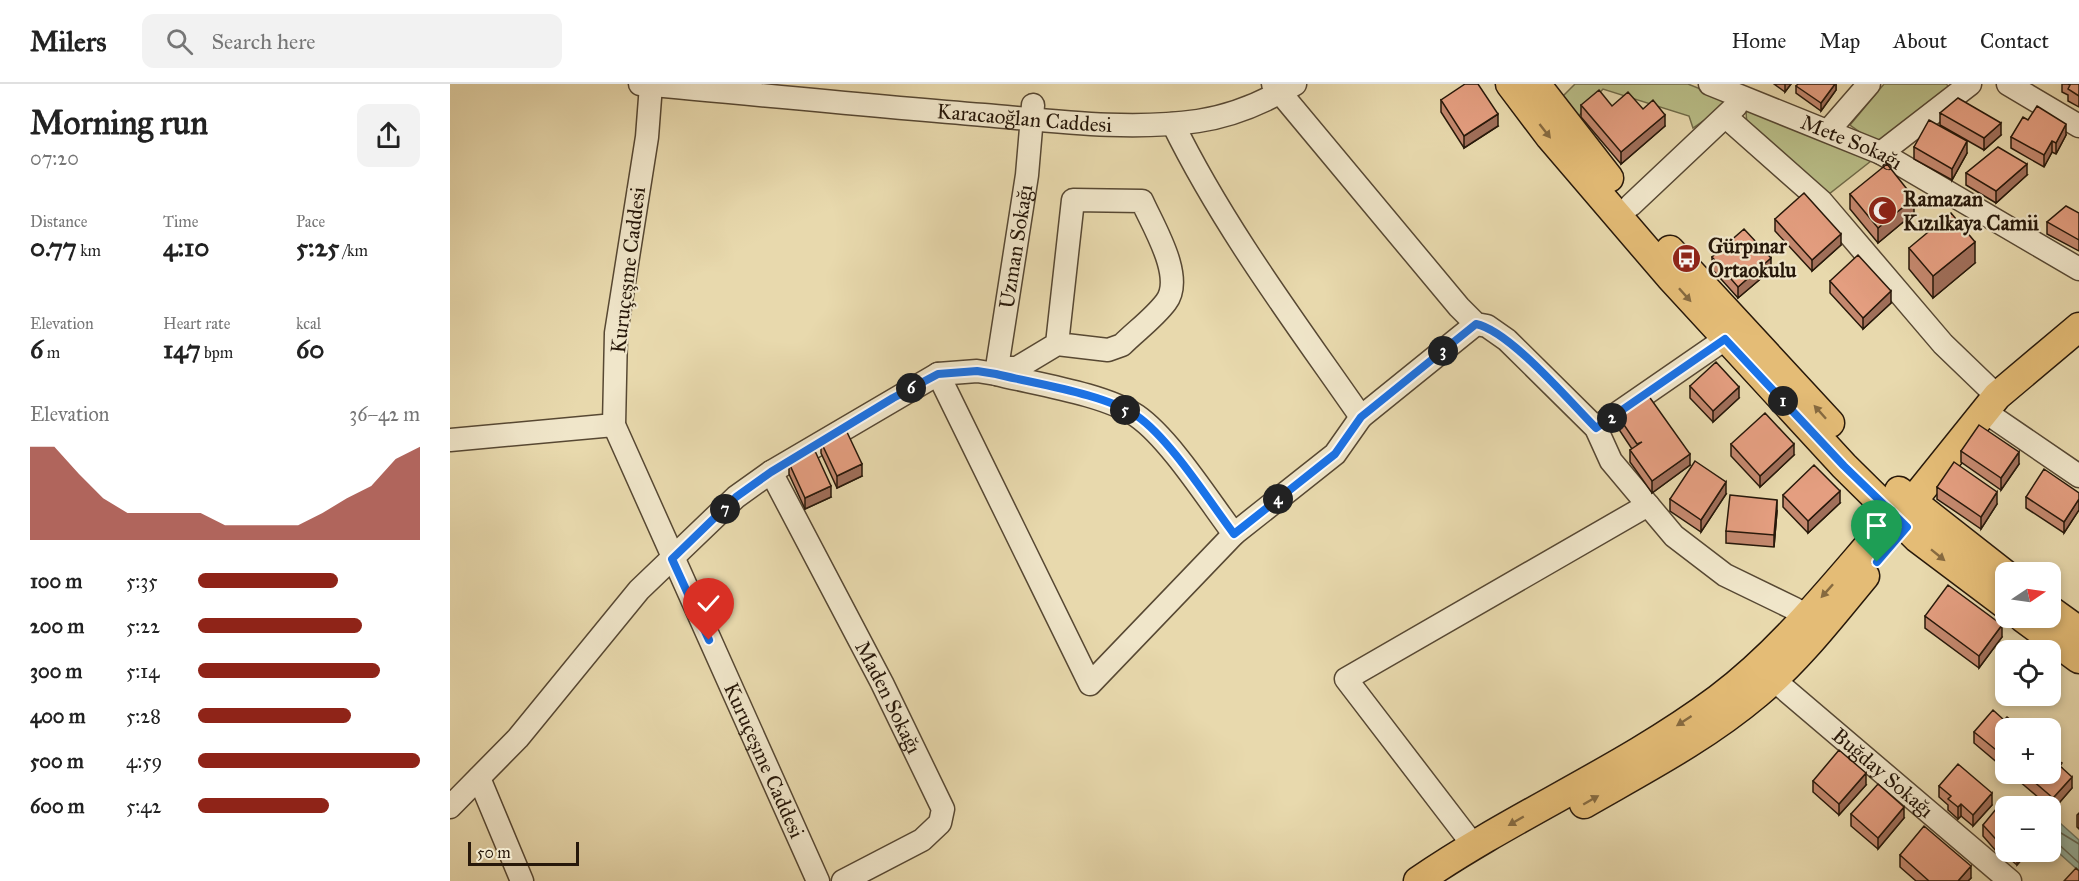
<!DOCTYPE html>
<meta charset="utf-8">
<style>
body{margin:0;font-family:"IM FELL Great Primer",serif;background:#f2f2f2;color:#222;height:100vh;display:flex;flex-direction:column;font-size:22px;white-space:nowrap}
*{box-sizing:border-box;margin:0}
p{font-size:20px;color:#767676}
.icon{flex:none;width:33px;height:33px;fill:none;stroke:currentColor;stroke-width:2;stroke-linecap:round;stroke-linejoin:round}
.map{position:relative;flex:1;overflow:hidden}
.drawer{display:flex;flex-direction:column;background:#fff;width:450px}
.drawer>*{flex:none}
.needle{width:39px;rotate:77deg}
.buttons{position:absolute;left:1545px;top:478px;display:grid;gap:12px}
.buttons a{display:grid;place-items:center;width:66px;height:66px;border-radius:12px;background:#fff;box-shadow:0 3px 9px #0003;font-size:30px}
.scale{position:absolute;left:18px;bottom:15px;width:111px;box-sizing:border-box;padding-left:6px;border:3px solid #27180a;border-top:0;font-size:16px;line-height:21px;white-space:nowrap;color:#27180a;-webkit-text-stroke:4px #f0e6ca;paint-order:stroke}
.pin{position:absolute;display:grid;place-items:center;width:51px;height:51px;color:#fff;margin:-62px -26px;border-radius:50% 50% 50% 0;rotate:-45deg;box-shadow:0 0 6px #0007}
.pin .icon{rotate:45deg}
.km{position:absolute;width:30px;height:30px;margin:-15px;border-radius:50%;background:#222;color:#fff;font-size:16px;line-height:30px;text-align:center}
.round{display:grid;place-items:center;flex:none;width:63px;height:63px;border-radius:12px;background:#f2f2f2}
.overview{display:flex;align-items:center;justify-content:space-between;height:102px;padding:0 30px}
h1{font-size:33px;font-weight:800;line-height:45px}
.figures{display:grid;grid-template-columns:repeat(3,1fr);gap:9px;height:102px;padding:6px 30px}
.figures div{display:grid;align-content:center}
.figures b{font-size:26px;font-weight:800}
.figures small{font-size:16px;font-weight:400}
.figures p{font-size:16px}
.chart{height:168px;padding:12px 30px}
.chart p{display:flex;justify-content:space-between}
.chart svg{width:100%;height:108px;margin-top:6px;fill:#8f2418;opacity:.7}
ul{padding:0 30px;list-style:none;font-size:20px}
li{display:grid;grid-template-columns:96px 72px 1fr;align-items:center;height:45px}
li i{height:15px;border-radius:8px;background:#8f2418}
header{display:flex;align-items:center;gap:36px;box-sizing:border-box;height:84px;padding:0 30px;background:#fff;border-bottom:2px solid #e0e0e0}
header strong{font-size:28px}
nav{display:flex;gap:33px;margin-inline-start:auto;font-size:21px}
.search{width:420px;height:54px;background:#f2f2f2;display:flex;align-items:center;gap:15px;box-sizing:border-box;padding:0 21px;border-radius:12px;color:#767676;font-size:22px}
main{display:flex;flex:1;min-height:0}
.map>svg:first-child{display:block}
</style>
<header>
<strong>Milers</strong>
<div class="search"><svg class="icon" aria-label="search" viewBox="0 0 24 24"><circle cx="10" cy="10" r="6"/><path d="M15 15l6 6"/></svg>Search here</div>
<nav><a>Home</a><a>Map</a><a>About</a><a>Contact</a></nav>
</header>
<main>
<section class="drawer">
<div class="overview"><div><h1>Morning run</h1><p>07:20</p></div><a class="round"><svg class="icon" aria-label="share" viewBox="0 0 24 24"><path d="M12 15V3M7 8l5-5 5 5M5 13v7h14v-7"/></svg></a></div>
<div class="figures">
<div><p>Distance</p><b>0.77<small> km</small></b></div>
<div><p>Time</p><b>4:10</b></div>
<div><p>Pace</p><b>5:25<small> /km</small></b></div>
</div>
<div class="figures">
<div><p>Elevation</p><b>6<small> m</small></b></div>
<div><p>Heart rate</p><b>147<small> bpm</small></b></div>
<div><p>kcal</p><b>60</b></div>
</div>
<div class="chart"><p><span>Elevation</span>36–42 m</p>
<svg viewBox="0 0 160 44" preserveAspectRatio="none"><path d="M0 44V6L10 6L20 17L30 27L40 33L50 33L60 33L70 33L80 38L90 38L100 38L110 38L120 33L130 27L140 22L150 11L160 6V44z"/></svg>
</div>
<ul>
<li><b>100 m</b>5:35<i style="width:63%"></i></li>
<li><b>200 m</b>5:22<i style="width:74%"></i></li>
<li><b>300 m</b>5:14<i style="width:82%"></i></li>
<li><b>400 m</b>5:28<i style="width:69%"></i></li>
<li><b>500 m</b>4:59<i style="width:100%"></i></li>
<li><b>600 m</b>5:42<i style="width:59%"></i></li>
</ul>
</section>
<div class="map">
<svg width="1629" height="797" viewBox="0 0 1629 797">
<rect width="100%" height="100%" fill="#e8d9ad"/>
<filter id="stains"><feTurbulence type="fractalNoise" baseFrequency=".00333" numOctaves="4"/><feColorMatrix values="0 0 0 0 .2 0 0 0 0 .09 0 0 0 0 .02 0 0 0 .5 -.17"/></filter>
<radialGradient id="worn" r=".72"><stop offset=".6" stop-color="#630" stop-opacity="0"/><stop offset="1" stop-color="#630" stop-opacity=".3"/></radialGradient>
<!-- park -->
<path fill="#b9be88" stroke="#706b49" stroke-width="1.5" d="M1125,0H1238L1273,14L1276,21L1243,44L1239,32L1153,5L1125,36L1110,15Z
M1434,0H1496L1502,5L1428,61L1400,41Z
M1302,24L1421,77L1379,110L1297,43L1296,27Z"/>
<!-- water -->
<path fill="#97baa9" stroke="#6a7969" stroke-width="1.5" d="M1610,739L1629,756V787L1601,762V750Z"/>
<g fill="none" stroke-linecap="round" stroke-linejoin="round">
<!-- shore -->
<path stroke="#5f695a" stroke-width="1.5" d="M1629,760L1611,749L1603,755L1629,779"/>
<defs>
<g id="minor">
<path id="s1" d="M190,0C305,10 420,22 534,31C604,37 679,47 748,37C782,32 815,18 845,0"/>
<path d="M823,0L1009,223L1026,240L1037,242L1057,256L1146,344L1161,377L1224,452L1275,491L1345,525"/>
<path id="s2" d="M1260,0L1431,69L1629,185"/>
<path d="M1558,0L1629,42"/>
<path id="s3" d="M201,1L197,53L166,249L164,341L368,797"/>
<path d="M1276,33L1371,117L1493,260L1547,312"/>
<path d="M723,40C774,144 845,238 911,333"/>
<path d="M1379,46L1419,0"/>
<path d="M1431,69L1520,0"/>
<path d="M1181,121L1286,22"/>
<path d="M547,284H567L607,260L658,266L672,261C686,247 704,234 716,218C735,193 703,142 692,117L623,116L607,260"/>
<path d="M488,290L640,600L784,450L885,370L911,333L1026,240"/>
<path id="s4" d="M546,290L577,91L583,21"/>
<path d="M1534,327L1629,392"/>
<path d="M1146,344L1275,255"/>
<path d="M0,356L164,341"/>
<path id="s5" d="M321,388L432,599L493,725L490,739L472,756L393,797"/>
<path id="s6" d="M1311,585L1560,797"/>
<path d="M29,694L72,797"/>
<path d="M0,723L68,654L189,506L286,413L321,388L488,290L527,287L546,290C586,300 654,310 687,332C720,355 759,417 784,450"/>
<path d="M1024,762L896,595L1198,421"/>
</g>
<path id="major" d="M1060,0L1100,53L1220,193L1394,382L1467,454L1556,521
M1086,0L1159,94
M1220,166L1380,339
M1449,407L1556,491
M1600,526L1629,547
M1573,534L1629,575
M1134,720C1193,686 1255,654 1307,610C1348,576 1381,533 1415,492
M968,797C1064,731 1174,685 1268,615C1336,564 1389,494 1445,431L1461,419L1547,312L1629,243"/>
</defs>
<!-- minor casing -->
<use href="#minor" stroke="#574833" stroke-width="25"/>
<!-- major casing -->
<use href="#major" stroke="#27180a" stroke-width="31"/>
<!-- minor -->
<use href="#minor" stroke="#f0e6ca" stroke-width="22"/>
<!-- major -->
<use href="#major" stroke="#e4bc76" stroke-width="28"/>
</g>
<!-- wall -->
<path fill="#c4886e" stroke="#27180a" stroke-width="1.5" d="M1324,0H1341L1335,8Z
M1386,0V6L1371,27L1346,9V2Z
M1612,0H1629V23L1618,17V11L1612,8Z
M991,16L1048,42L1014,64L991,28Z
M1131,21L1162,22L1193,25L1215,42L1171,80L1131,33Z
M1490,29L1551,51L1534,66L1490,41Z
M1616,51L1606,70L1602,68L1594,83L1561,64V53Z
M1464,63L1517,69L1502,96L1464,75Z
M1516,89L1577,91L1546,119L1516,101Z
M1400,110L1464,129L1428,159L1400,125Z
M1629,129V167L1597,150V138Z
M1325,135L1391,161L1362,187L1325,147Z
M1459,164L1525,179L1483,214L1459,185Z
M1262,173L1321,186L1288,214L1262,185Z
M1380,197L1441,219L1413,245L1380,209Z
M1240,302L1289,314L1263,338L1240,314Z
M1168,332L1240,381L1202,409L1180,378V366L1182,365L1168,344Z
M371,358L412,392L387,404L371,369Z
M1281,360L1344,371L1310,403L1281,372Z
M1511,367L1569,380L1551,406L1511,378Z
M339,379L381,413L355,425L339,390Z
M1487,403L1547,420L1531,445L1487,415Z
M1629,409V426L1614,449L1576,424V413Z
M1276,410L1251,448L1220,427V415Z
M1333,411L1390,419L1358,449L1333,423Z
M1327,427L1324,463L1276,459V447Z
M1475,532L1552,553L1529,584L1475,544Z
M1554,636L1567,645H1556V686L1524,659V648Z
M1612,684L1622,704L1603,726L1569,697V690H1600Z
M1363,697L1416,701L1389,731L1363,708Z
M1489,702L1542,721L1523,742L1511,732L1508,735L1498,726V721L1489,713Z
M1556,723V768H1578L1567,781L1555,771L1552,774L1533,752V741Z
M1629,729V745L1627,743V731Z
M1401,730L1454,734L1428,765L1401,742Z
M1450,771L1521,794L1518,797H1466L1450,783Z"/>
<!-- shaded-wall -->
<path fill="#a06f5a" stroke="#27180a" stroke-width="1.5" d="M1335,0H1341L1335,8Z
M1385,0H1386V6L1371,27V19Z
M1048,30V42L1014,64V52Z
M1215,31V42L1171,80V68Z
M1551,39V51L1534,66V54Z
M1616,40V51L1606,70V59Z
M1517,57V69L1502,96V85Z
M1602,57V68L1594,83V71Z
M1577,80V91L1546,119V107Z
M1464,114V129L1428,159V144Z
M1391,150V161L1362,187V176Z
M1525,158V179L1483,214V192Z
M1321,174V186L1288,214V203Z
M1441,207V219L1413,245V234Z
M1289,303V314L1263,338V327Z
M1344,360V371L1310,403V392Z
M1569,368V380L1551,406V394Z
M1240,370V381L1202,409V397Z
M412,380V392L387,404V392Z
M1276,398V410L1251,448V436Z
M381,402V413L355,425V414Z
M1390,407V419L1358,449V437Z
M1547,408V420L1531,445V433Z
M1629,415V426L1614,449V438Z
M1327,416V427L1324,463V451Z
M1552,541V553L1529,584V572Z
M1416,689V701L1389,731V720Z
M1622,693V704L1603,726V714Z
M1542,709V721L1523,742V731Z
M1511,720V732L1508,735V723Z
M1454,723V734L1428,765V754Z
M1555,759V771L1552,774V762Z
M1568,768H1578L1567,781V770Z
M1521,782V794L1518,797H1508Z"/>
<!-- building -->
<path fill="#e49e80" stroke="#27180a" stroke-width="1.5" d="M1015,0H1028L1048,30L1014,52L991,16Z
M1348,0H1385L1371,19L1346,2Z
M1618,0H1629V12L1618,5L1620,1Z
M1149,6L1162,22L1178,8L1193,25L1203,16L1215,31L1171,68L1131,21Z
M1508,14L1551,39L1534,54L1490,29Z
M1587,22L1616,40L1606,59L1602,57L1594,71L1561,53L1573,33L1578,36Z
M1479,36L1517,57L1502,85L1464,63Z
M1548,63L1577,80L1546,107L1516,89Z
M1437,80L1464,114L1428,144L1400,110Z
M1354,109L1391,150L1362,176L1325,135Z
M1616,122L1629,129V156L1597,138Z
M1501,129L1525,158L1483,192L1459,164Z
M1294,145L1321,174L1288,203L1262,173Z
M1408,171L1441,207L1413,234L1380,197Z
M1266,278L1289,303L1263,327L1240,302Z
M1198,311L1240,370L1202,397L1180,366L1192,358L1187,360L1168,332Z
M1315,329L1344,360L1310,392L1281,360Z
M1529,341L1569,368L1551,394L1511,367Z
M396,346L412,380L387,392L371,358Z
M365,367L381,402L355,414L339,379Z
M1245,377L1276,398L1251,436L1220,415Z
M1504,378L1547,408L1531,433L1487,403Z
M1364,381L1390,407L1358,437L1333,411Z
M1594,385L1629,409V415L1614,438L1576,413Z
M1280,411L1327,416L1324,451L1276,447Z
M1498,501L1552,541L1529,572L1475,532Z
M1543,626L1554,636L1557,633L1567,641L1565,644V645H1556V674L1524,648Z
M1389,666L1416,689L1389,720L1363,697Z
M1600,672L1612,679L1610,682L1622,693L1603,714L1575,690H1600Z
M1508,680L1542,709L1523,731L1511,720L1508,723L1498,715L1501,712L1489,702Z
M1428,700L1454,723L1428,754L1401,730Z
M1551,719L1556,723V760L1555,759L1552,762L1533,741Z
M1474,742L1521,782L1508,797H1479L1450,771Z
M1626,784L1629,787V797H1614Z"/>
<!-- one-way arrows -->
<defs><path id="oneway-solid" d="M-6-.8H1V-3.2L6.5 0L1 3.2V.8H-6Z" transform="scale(1.5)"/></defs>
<g fill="#866a40">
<use href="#oneway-solid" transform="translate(1095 47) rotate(52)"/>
<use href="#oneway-solid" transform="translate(1235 211) rotate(48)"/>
<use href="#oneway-solid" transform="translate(1370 328) rotate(-132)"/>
<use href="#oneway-solid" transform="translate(1488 471) rotate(39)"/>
<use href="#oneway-solid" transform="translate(1377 507) rotate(132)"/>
<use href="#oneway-solid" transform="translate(1234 637) rotate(147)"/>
<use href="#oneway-solid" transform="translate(1141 716) rotate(-30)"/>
<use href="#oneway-solid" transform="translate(1066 737) rotate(150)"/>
</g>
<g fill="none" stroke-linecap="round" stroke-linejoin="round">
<defs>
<path id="route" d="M259,556L222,475L286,413L321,388L443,314L488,290L527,287L546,290C586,300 655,310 687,332C720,355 759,417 784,450L885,370L911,333L1026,240C1060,247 1120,318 1146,344L1275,255L1394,382L1457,443L1427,478"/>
</defs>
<!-- route casing -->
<use href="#route" stroke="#fff" stroke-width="12"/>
<!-- route -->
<use href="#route" stroke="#1a73e8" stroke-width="8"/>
</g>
<!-- icons -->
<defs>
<symbol id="mosque-disc" viewBox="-11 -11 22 22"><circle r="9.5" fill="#8f2418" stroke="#f0e6ca"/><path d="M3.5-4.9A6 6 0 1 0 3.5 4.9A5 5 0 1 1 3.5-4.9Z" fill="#fff"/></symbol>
<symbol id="bus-disc" viewBox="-11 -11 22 22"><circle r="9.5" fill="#8f2418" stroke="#f0e6ca"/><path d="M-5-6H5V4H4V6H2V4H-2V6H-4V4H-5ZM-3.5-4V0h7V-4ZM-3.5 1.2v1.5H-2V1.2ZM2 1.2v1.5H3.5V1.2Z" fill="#fff"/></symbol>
</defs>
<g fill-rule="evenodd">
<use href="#mosque-disc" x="1416" y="110" width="33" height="33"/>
<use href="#bus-disc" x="1220" y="158" width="33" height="33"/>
</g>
<g text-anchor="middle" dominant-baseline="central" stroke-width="4.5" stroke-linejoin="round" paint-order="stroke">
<!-- street labels -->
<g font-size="21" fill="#27180a" stroke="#f0e6ca">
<text stroke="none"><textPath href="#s1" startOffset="386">Karacaoğlan Caddesi</textPath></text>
<text stroke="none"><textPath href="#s2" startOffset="153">Mete Sokağı</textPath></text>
<text stroke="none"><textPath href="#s4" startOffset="129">Uzman Sokağı</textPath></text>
<text transform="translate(178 186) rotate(-83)">Kuruçeşme Caddesi</text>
<text stroke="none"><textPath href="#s5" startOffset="254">Maden Sokağı</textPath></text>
<text stroke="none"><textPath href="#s3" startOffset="710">Kuruçeşme Caddesi</textPath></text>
<text stroke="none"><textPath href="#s6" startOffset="160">Buğday Sokağı</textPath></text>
</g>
<!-- poi labels -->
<g font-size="21" font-weight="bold" fill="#27180a" stroke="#f0e6ca" text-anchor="start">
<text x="1453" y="115">Ramazan<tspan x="1453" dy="24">Kızılkaya Camii</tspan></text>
<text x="1258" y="162">Gürpınar<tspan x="1258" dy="24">Ortaokulu</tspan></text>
</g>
</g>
<rect width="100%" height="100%" filter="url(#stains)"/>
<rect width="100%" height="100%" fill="url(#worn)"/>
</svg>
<div class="buttons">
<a><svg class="needle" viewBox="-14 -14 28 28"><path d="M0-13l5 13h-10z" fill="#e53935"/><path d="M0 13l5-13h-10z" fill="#767676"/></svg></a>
<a><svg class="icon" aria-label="locate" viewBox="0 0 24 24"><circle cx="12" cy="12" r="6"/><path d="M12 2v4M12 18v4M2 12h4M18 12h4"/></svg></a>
<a>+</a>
<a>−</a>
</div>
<div class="scale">50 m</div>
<div class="pin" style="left:1427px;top:478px;background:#1e9e55"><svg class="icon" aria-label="arrive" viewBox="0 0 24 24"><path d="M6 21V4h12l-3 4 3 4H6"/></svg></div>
<div class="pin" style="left:259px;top:556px;background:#d93025"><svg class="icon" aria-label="check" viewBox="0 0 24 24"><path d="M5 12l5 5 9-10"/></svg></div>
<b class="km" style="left:1333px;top:317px">1</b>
<b class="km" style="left:1162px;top:334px">2</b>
<b class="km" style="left:993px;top:267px">3</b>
<b class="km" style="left:828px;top:415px">4</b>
<b class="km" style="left:675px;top:326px">5</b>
<b class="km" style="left:461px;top:304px">6</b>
<b class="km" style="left:275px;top:425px">7</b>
</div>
</main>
